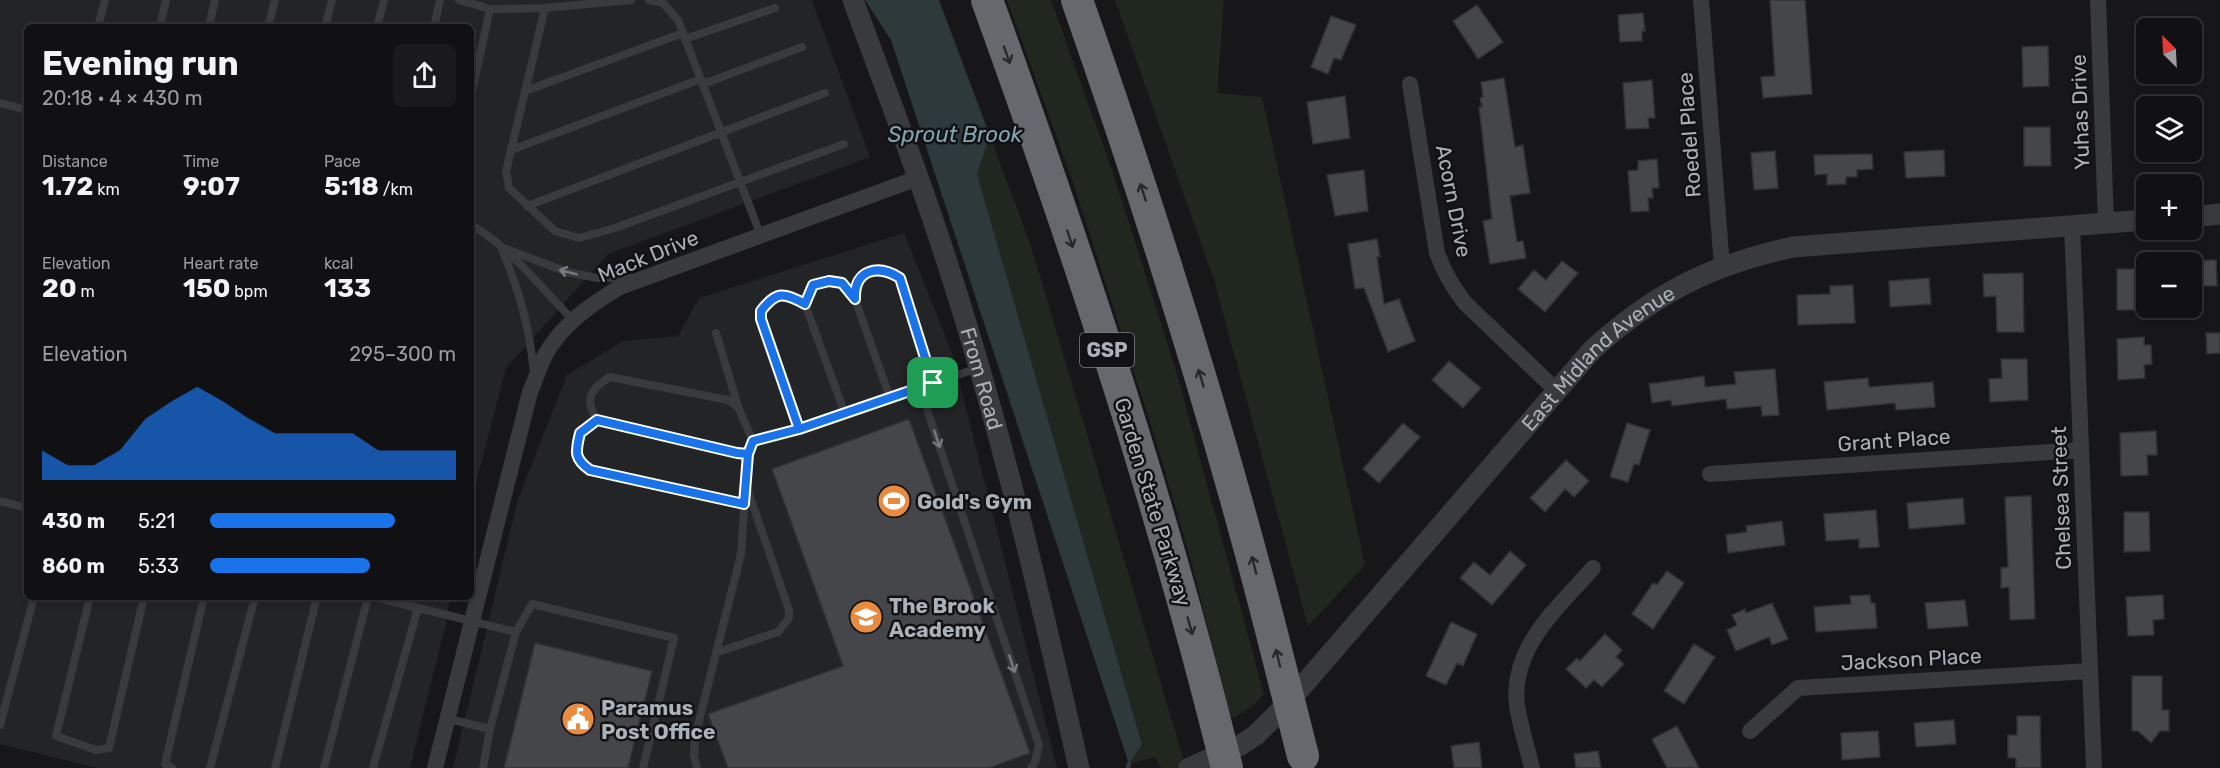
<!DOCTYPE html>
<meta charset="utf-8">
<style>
body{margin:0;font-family:Rubik,sans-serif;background:#1a1a1c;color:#f1f3f6;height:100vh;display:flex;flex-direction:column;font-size:22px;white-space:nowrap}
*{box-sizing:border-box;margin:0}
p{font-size:20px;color:#9c9da0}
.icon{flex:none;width:33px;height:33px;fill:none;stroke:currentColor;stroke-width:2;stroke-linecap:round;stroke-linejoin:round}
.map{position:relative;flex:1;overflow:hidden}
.side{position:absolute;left:24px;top:24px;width:450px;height:576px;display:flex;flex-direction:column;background:#111113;border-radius:9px;box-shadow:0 3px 9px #0003,0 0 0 2px #303133}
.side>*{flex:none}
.needle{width:39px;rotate:336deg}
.tools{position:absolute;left:2136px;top:18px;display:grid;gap:12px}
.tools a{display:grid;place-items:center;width:66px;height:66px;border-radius:9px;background:#111113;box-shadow:0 3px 9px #0003,0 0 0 2px #303133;font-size:30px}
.pin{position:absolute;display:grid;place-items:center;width:51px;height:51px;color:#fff;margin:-26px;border-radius:12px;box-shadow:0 3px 9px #0006}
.round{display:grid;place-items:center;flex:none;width:63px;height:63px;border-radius:9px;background:#1a1a1c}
.headline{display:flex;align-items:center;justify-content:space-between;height:102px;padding:0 18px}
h1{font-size:33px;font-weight:700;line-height:45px}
.figures{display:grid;grid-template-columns:repeat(3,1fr);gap:9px;height:102px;padding:6px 18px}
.figures div{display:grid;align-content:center}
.figures b{font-size:26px;font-weight:700}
.figures small{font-size:16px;font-weight:400}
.figures p{font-size:16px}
.chart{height:168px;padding:12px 18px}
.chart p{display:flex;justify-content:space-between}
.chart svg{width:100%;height:108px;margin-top:6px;fill:#1a73e8;opacity:.7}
ul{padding:0 18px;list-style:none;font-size:20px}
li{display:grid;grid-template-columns:96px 72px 1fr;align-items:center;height:45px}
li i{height:15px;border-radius:8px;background:#1a73e8}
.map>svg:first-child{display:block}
</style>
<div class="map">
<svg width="2220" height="768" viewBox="0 0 2220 768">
<rect width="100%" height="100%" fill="#171719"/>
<!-- built -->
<path fill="#232426" d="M0,0H812L870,157L608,254L506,368L471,503V27H27V597H450L446,623L410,768H97L0,744Z
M904,233L952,353L1057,768H453L518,499L567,375L623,341L678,336L699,298Z"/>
<!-- green -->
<path fill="#20271f" d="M1007,0H1051L1113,173L1175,367L1264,694L1253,706L1235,717L1230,716L1190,557L1154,434L1073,182Z
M1115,0H1224L1217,93L1262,97L1365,565L1308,626L1214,280Z
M990,136L1032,249L1186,768H1161L1155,757L1129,764L1142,743L977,174Z"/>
<!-- water -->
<path fill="#2e393c" d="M865,0H939L990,136L977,174L1142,744L1129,764L891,40Z"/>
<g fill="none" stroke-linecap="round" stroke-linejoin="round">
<!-- stream -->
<path stroke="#2e393c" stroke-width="5" d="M1128,768L1129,764"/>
</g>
<!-- building -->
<path fill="#444649" stroke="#313235" stroke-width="1.5" d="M1770,0H1805L1812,94L1763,98L1761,77L1775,76Z
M1477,5L1503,42L1478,59L1453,21Z
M1643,13L1645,31H1642V41L1620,42L1618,15Z
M1331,16L1356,25L1341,60L1334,58L1328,74L1311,67Z
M2048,46L2049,86L2023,87L2022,47Z
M1504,78L1515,147L1523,145L1530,193L1510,196L1517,242L1523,241L1526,258L1490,264L1483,221L1492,219L1479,107H1482L1480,98L1483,97L1481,82Z
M1652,80L1655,118H1648L1649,128L1626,129L1623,83Z
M1345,96L1350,138L1313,144L1307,102Z
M2024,127H2050L2051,166H2024Z
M1944,150L1945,176L1906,178L1904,152Z
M1775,151L1778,188L1754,190L1751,153Z
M1872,154L1873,169L1857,170V177H1846V184L1827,185V174L1815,175L1814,155Z
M1657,159L1659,188H1652L1653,198H1648L1649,211L1631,212L1628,171L1638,170V161Z
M1364,170L1368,211L1335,216L1327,175Z
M1377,239L1380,257H1377L1384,304L1399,299L1415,341L1388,352L1364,288L1355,289L1348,244Z
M2216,260L2217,286H2192V261Z
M1562,261L1578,273L1545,312L1518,289L1534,270L1546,280Z
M2117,269H2139V283H2146V310H2117Z
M2023,273L2024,332H1997L1996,296L1984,297L1983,274Z
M1929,278L1931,304L1890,307L1889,281Z
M1853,285L1855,323L1798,325L1797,295L1830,294V286Z
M2206,333H2220V353L2207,354Z
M2144,337V345H2151L2152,364L2144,365L2145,378L2118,380L2117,339Z
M2001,359H2027L2028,400L1990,402L1989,379L2002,378Z
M1449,361L1481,388L1463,408L1432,380Z
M1775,369L1779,415L1762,416L1761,406L1727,409L1726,399L1672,406L1671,400L1652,403L1649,384L1704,376L1705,387L1736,384L1734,372Z
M1868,378L1869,387L1933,382L1935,407L1896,410L1895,403L1827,410L1824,382Z
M909,419L1030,753L989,768H728L708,714L843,666L772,469Z
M1403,423L1420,437L1379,483L1363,469Z
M1627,423L1650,430L1639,465L1634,464L1628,482L1610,477Z
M2156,431L2157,455H2147L2148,475L2121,476L2120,433Z
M1566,460L1589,481L1574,497L1565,489L1545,512L1530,498Z
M2031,496L2035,619L2010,620L2009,587L2001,588V568L2008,567L2005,497Z
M1963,498L1965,524L1909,529L1907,503Z
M1876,510L1879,547L1859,548V539L1826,541L1824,514Z
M2124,512H2149L2150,551L2124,552Z
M1782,521L1785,545L1728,553L1726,535L1747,532L1746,526Z
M1510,551L1526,565L1492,605L1460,578L1474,562L1490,575Z
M1667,571L1684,583L1653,629L1632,614L1653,583L1657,585Z
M1870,595L1871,603H1875L1877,628L1816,632L1814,607L1851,604L1850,596Z
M2163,595L2164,619L2153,620L2154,635L2128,636L2126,597Z
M1965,600L1968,626L1928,629L1925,603Z
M1772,603L1788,639L1772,645L1769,637L1736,651L1727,630L1737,625L1732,615L1745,609L1746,613Z
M1451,622L1477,634L1463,666L1457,663L1446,685L1426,676Z
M1605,634L1622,650L1616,657L1624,664L1602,687L1594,680L1586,688L1566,669L1577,658L1580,661Z
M535,643L652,671L628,768H504Z
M1694,644L1715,657L1684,704L1664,691Z
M2132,676H2162V710H2169V731H2160L2151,743L2138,731H2132Z
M2017,716H2040L2041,768H2016V758H2008V735H2017Z
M1954,720L1956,744L1916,747L1914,723Z
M1677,726L1699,768H1667L1652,739Z
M1878,731L1880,757L1842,760L1841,733Z
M1479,742L1482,768H1454L1451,746Z
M1598,751L1601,768H1576L1574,754Z"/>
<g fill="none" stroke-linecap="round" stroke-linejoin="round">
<!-- service -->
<path stroke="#383a3e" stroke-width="8" d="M459,0L490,9L545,8L631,0
M649,0L663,3L678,20L761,236
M545,8L506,171L509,188L555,231L579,238L615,228L844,144
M98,27L105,0
M160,27L166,0
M209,27L215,0
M268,27L275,0
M325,27L332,0
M377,27L384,0
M434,27L440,0
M685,39L775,8
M703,84L802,47
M525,91L683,33
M471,96L490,9
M0,103L27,110
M511,150L701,79
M527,206L825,93
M471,225C506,243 545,292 573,320
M716,333L738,406
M534,373C529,325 520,292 501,247L567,272L597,278H632
M890,398L855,299C854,269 878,264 900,278L933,383L926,401L928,412L1039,745L1035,762L1031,768
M845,414L805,304L813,286L829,281L842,283L855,299
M597,420C584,399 590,389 610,377L728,400L738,407L753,441L748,454L741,554L695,737L694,756L697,768
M799,429L761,319V311C776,291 785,292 805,304
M753,441L799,429L978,368
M0,501L27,508
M744,504L590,470C573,459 576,451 580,433L597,420L737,453L748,454
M90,597L56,736L96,750L109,748L144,597
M374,597L516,632
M718,652L778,632L789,618V610L747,488
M449,719L490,729
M0,725L34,597
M172,768L165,764L204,597
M210,768L255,597
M275,768L317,597
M324,768L368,597
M373,768L418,608
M483,768L490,729L516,632L532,604L674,638L643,768"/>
<!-- minor -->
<path stroke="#383a3e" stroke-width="16" d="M1701,0L1722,266
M2098,0L2106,223
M1410,84L1437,253C1444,272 1453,288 1465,303L1556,390
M2072,225L2094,768
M1710,474L2081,450
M1750,731L1798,688L2090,671
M435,768L530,392C535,381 539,368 544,357C561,325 590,305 620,287L918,178
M1532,768C1527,747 1520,726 1517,705C1510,647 1559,607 1593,568"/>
<!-- tertiary -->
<g stroke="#383a3e" stroke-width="21">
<path id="s1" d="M853,0C884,85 917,169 945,256C1000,424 1040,596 1079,768"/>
<path d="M2192,217L2220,214"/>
<path id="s2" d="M1189,768L1239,746L1256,735L1287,704L1592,350C1655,293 1710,265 1793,247L2146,220"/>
</g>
<!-- motorway -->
<path stroke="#65696e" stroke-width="32" d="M987,0C1071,232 1149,466 1211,705
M1077,0C1149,205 1215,412 1269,622"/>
<!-- motorway-bridge -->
<path stroke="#65696e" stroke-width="32" d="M1269,622L1303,756
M1211,705L1227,768"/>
</g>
<!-- one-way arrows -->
<defs><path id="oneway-shaft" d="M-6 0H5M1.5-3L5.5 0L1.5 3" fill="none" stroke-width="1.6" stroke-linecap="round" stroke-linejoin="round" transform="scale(1.5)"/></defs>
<g stroke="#27282a">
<use href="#oneway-shaft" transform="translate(1007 55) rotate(70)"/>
<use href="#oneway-shaft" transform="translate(1143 192) rotate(-108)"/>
<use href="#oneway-shaft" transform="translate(1070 239) rotate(72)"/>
<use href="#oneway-shaft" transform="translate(1201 378) rotate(-107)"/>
<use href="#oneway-shaft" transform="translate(1254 565) rotate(-104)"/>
<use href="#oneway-shaft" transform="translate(1190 626) rotate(74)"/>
<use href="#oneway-shaft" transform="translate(1278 658) rotate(-104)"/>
</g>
<g stroke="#777b81">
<use href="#oneway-shaft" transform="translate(568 272) rotate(-165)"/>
<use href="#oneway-shaft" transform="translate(937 439) rotate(72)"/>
<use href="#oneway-shaft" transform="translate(1012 664) rotate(72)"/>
</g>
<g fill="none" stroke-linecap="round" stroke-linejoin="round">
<defs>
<path id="route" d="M933,383L799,429L753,441L748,454L737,453L597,420L580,433C576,451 573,458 590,470L744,504L748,454L753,441L799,429L761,319V311C776,291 784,292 805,304L813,285L829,281L842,283L855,299C854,269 878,264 900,278L933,383"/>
</defs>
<!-- route casing -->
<use href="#route" stroke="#fff" stroke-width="12"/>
<!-- route -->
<use href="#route" stroke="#1a73e8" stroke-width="8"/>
</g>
<!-- icons -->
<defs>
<symbol id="stadium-disc" viewBox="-11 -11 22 22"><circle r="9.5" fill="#e88b40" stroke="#121214"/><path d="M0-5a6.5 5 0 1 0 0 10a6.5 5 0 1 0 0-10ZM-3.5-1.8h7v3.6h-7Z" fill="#fff"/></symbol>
<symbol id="school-disc" viewBox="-11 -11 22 22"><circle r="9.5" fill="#e88b40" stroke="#121214"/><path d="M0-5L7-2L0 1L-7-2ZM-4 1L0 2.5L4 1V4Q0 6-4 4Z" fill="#fff"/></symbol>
<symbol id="civic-disc" viewBox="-11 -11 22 22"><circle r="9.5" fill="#e88b40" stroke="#121214"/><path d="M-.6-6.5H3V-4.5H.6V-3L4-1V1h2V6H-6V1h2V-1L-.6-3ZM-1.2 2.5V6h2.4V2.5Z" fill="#fff"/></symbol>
</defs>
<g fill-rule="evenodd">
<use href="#stadium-disc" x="875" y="482" width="38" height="38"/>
<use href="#school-disc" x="847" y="598" width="38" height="38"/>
<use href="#civic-disc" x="559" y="700" width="38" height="38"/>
</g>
<g text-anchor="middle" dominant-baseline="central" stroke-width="5" stroke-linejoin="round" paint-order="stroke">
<!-- shield labels -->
<rect fill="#121214" stroke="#7c8187" stroke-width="1.5" x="1080" y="333" width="54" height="34" rx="4.5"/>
<g font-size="20" font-weight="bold" fill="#aab1b8">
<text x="1107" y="350">GSP</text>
</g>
<!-- street labels -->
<g font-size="21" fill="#aab1b8" stroke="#121214">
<text transform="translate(2080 112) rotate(-92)">Yuhas Drive</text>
<text transform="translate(1689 135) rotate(-94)">Roedel Place</text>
<text transform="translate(1454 201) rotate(79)">Acorn Drive</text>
<text transform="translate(648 256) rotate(-22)">Mack Drive</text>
<text stroke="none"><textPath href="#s2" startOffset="585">East Midland Avenue</textPath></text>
<text stroke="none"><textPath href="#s1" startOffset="400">From Road</textPath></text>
<text transform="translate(1894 440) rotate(-4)">Grant Place</text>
<text transform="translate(2061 498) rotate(-92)">Chelsea Street</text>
<text transform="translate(1153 502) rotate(73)">Garden State Parkway</text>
<text transform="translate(1911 659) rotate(-3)">Jackson Place</text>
</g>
<!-- poi labels -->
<g font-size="21" font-weight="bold" fill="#aab1b8" stroke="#121214" text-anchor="start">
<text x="917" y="501">Gold's Gym</text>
<text x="889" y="605">The Brook<tspan x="889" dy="24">Academy</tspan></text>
<text x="601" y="707">Paramus<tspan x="601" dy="24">Post Office</tspan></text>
</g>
<!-- water labels -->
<g font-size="22" font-style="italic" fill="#83a5b1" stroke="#121214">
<text x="955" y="134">Sprout Brook</text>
</g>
</g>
</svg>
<div class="tools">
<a><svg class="needle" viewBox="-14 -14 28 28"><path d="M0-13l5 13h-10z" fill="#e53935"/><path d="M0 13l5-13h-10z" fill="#9c9da0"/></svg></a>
<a><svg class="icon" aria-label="layers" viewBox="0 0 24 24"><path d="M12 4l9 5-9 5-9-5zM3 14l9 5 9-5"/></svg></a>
<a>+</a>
<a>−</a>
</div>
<div class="pin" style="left:933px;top:383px;background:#1e9e55"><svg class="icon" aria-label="arrive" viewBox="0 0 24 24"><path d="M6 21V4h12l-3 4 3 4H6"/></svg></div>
<section class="side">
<div class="headline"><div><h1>Evening run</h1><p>20:18 · 4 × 430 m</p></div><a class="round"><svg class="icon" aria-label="share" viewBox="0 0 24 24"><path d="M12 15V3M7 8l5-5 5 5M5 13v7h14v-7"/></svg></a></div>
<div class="figures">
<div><p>Distance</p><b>1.72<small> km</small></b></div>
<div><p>Time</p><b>9:07</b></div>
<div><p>Pace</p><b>5:18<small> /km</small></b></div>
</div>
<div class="figures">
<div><p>Elevation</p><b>20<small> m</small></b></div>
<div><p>Heart rate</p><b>150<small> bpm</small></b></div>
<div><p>kcal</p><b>133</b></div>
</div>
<div class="chart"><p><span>Elevation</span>295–300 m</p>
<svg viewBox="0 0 160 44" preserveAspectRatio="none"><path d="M0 44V32L10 38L20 38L30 32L40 19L50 12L60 6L70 12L80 19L90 25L100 25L110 25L120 25L130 32L140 32L150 32L160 32V44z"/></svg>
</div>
<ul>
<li><b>430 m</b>5:21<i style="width:75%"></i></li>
<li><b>860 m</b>5:33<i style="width:65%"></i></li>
</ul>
</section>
</div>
